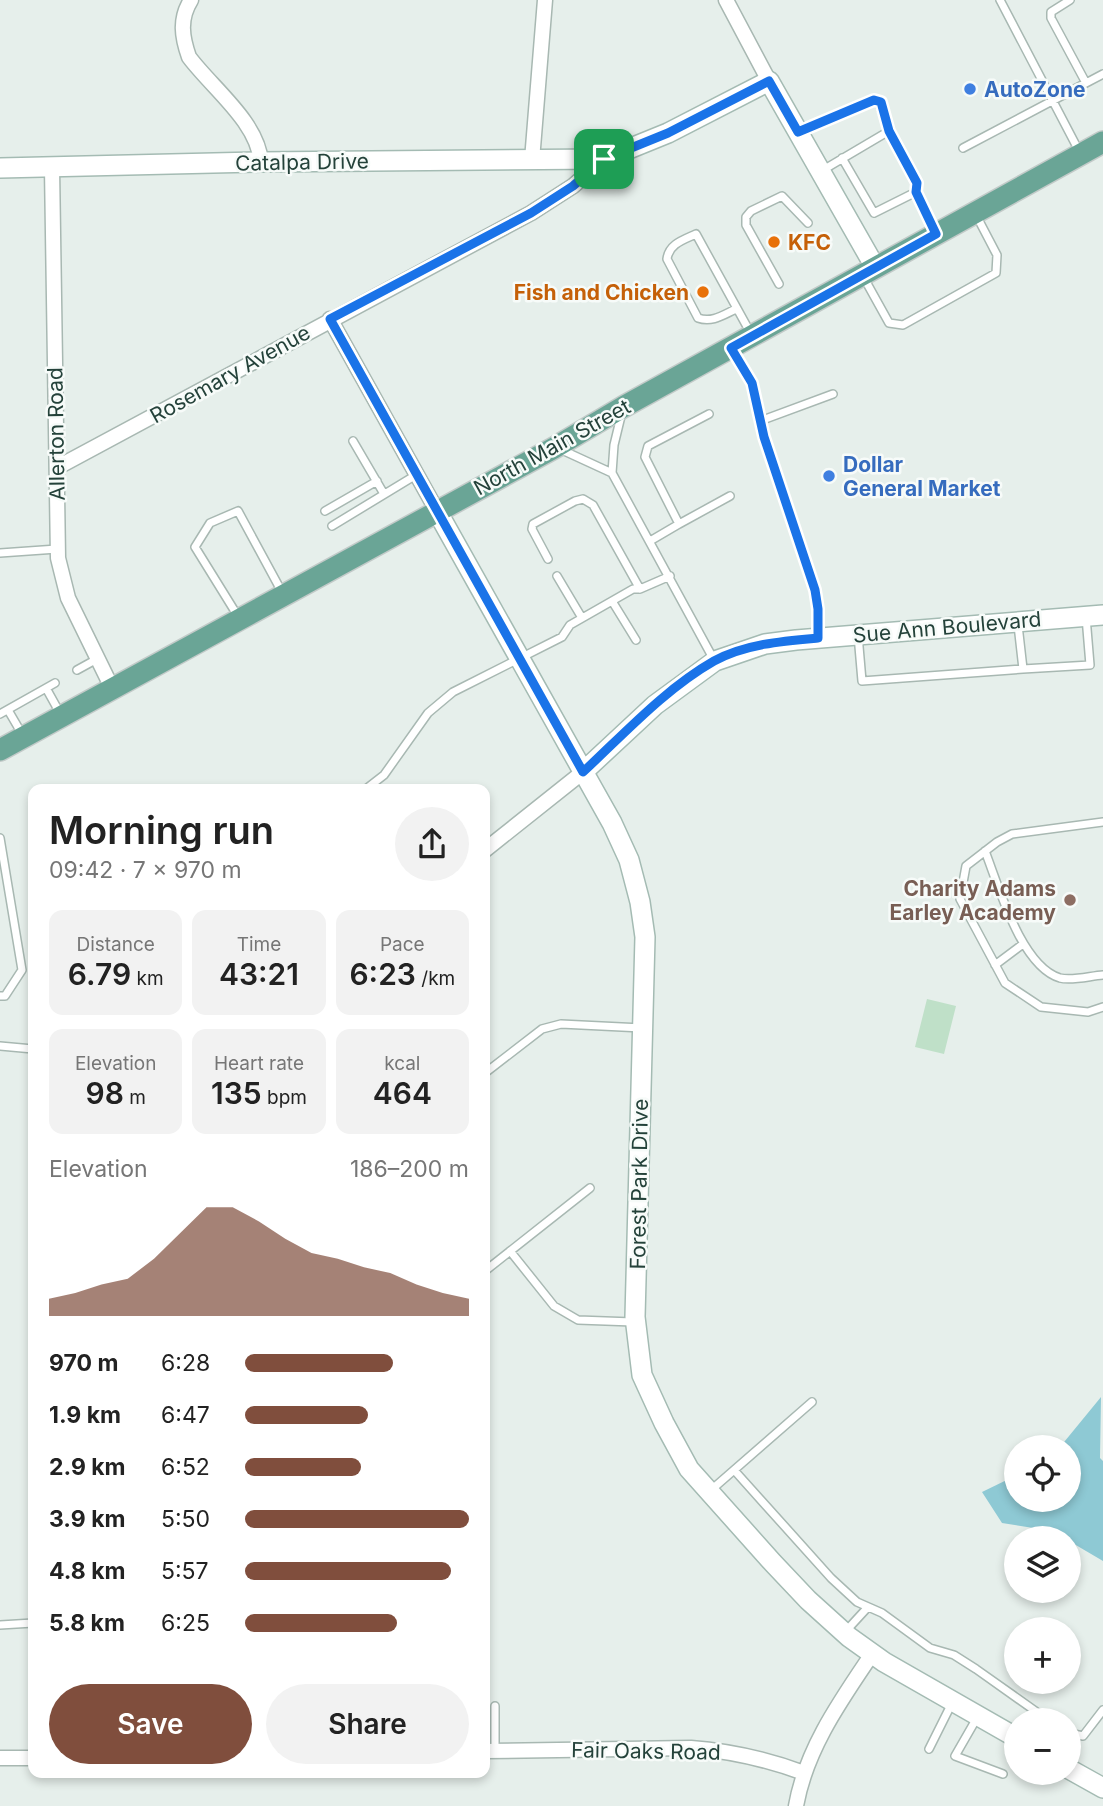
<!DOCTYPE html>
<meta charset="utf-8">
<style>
body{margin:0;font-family:Inter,sans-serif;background:#f2f2f2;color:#222;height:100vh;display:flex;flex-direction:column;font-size:26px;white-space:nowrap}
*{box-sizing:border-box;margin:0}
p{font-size:23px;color:#767676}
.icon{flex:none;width:38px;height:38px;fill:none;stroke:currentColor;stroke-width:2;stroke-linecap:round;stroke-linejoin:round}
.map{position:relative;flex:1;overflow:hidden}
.sheet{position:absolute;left:28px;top:784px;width:462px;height:994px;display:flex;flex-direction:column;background:#fff;border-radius:14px;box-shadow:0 4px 10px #0003}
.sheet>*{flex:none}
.tools{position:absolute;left:1004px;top:1435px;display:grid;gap:14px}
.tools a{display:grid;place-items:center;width:77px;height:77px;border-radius:50%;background:#fff;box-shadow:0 4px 10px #0003;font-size:35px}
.pin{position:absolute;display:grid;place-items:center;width:60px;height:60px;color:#fff;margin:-30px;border-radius:14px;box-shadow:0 4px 10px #0006}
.round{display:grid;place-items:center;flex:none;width:74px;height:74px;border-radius:37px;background:#f2f2f2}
.summary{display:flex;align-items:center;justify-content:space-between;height:119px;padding:0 21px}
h1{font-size:38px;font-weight:600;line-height:52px}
.stats{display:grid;grid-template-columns:repeat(3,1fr);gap:10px;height:119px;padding:7px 21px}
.stats div{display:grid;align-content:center;border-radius:14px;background:#f2f2f2;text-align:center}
.stats b{font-size:30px;font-weight:600}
.stats small{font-size:19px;font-weight:400}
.stats p{font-size:19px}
.chart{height:196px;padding:14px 21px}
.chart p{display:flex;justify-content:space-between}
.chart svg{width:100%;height:126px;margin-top:7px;fill:#804e3d;opacity:.7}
.button{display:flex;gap:14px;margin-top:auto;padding:14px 21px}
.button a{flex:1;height:80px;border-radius:42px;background:#804e3d;color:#fff;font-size:28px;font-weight:600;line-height:80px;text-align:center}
.button a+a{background:#f2f2f2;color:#222}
ul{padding:0 21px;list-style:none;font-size:23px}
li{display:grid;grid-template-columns:112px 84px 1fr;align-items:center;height:52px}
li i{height:18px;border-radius:9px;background:#804e3d}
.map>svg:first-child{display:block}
</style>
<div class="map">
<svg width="1103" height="1806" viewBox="0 0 1103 1806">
<rect width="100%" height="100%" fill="#e6efeb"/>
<!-- green -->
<path fill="#bfe0c8" d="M927,999L956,1006L944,1054L915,1047Z"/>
<!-- water -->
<path fill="#8ec9d4" d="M1101,1397L1100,1458L1103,1461V1561L1069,1541V1538H1064L1052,1531L1002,1523L982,1492L1017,1475V1500H1069V1447H1060Z"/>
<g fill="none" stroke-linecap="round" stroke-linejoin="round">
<defs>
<path id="lane" d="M1000,0L1079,151
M1070,0L1051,12V18L1086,83L1103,74
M799,131L878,100L889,131L917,182L916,192L936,233
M963,148L1086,83
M842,158L874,213L916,192
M823,170L889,131
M864,278L889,323L903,325L996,273L997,255L975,213
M779,284L746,225V217L751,211L782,196L808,223
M736,309C723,315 712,323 698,318L667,259C669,244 683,240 696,234L750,332
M731,348L752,383L764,437L815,590L818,609V636
M760,421L833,394
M353,441L384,494
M562,450L612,473L614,445L622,412
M612,473L714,660
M325,511L377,481
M679,524L730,496
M332,526L416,475
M650,541L679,524L645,457L648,446L709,414
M0,553L57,549
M548,559L532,529L533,524L575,501L583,499L593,505L640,589
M557,576L582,618
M612,601L636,640
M239,618L195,547L210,523L238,511L283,594
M1018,625L1023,669L1090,665L1086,617
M858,635L862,681L1023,669
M77,670L97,659
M46,688L61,715
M8,710L22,734
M0,714L55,683
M366,789L384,775L428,713L453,692L562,637L570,625L633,589H640L670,576
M1103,822L1012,834L997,842L966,866L960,899L1005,983L1041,1007L1088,1012L1103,1007
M0,838L22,970L5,996H0
M985,851C999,887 1021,966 1060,978C1072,981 1090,976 1103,975
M995,965L1023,944
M0,1046L33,1049
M485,1073L542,1029L561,1024L642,1028
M510,1251L554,1306L578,1320L633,1322
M485,1271L590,1188
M734,1470L831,1578L857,1602L882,1613L930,1648L954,1655L976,1669L1048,1720
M710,1491L812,1402
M0,1625L33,1623
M845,1632L868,1607
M495,1706V1750
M978,1716L955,1756L1003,1774
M1069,1733L1083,1736L1103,1710
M929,1749L953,1701"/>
<path id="street" d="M191,0C179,19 182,37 189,57C212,88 258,122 261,162
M726,0L769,81
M532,160L545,0
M52,168L58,558L68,598L112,688
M330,319L437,511
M58,467L531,213L573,186L604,159
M485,850L583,772
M485,1751L691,1748C731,1751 766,1759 804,1773
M0,1758H33
M796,1806C806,1749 841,1700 872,1654"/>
<path id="secondary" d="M0,168L261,162L604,159L668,133L769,81L875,267
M437,511L612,823L629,860L640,902L645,937L635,1317L642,1375L664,1423L689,1469L773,1563L808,1600L849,1637L884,1662L1017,1738
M583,772L655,705L715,661L765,644L796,640L1103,615
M1069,1769L1103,1788"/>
<path id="primary" d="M0,750L554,448L623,407L1103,142"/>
</defs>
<!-- lane casing -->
<use href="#lane" stroke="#a8b8b2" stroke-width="10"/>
<!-- street casing -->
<use href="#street" stroke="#a8b8b2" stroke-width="17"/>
<!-- secondary casing -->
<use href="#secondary" stroke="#a4bbb3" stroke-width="22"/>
<!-- primary casing -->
<use href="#primary" stroke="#c2cac8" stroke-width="24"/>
<!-- lane -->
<use href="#lane" stroke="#fff" stroke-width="7"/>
<!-- street -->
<use href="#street" stroke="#fff" stroke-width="14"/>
<!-- secondary -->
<use href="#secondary" stroke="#fff" stroke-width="19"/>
<!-- primary -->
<use href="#primary" stroke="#6aa596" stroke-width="21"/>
</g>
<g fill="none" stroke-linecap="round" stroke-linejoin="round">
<defs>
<path id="route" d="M769,81L798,132L874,100L881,102L889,131L917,183L916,192L936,234L731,348L752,383L764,437L815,590L818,609V638C783,641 745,644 714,661C665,689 624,734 583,772L330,319L531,213L573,186L604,159L668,133Z"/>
</defs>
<!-- route casing -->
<use href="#route" stroke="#fff" stroke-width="14"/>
<!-- route -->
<use href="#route" stroke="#1a73e8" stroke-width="9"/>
</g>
<!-- markers -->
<g fill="#3f7fe0" stroke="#f7fbf9" stroke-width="2.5">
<circle cx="970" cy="89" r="7"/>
<circle cx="829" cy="476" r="7"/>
</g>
<g fill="#e8710a" stroke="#f7fbf9" stroke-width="2.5">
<circle cx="774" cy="242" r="7"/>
<circle cx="703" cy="292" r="7"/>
</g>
<circle fill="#8d6e63" stroke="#f7fbf9" stroke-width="2.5" cx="1070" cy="900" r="7"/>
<g text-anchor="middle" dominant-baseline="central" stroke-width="5" stroke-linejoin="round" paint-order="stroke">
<!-- shop labels -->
<g font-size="21" font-weight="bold" fill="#366cbe" stroke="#f7fbf9" text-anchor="start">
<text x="984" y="89">AutoZone</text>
<text x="843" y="464">Dollar<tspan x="843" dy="24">General Market</tspan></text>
</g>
<!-- street labels -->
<g font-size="21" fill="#24423a" stroke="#f7fbf9">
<text transform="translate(302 162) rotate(-1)">Catalpa Drive</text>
<text transform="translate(230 374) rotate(-29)">Rosemary Avenue</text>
<text transform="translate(56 434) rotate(-91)">Allerton Road</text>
<text transform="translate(552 447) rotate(-29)">North Main Street</text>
<text transform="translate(947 627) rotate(-5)">Sue Ann Boulevard</text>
<text transform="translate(639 1184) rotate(-89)">Forest Park Drive</text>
<text transform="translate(646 1751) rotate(1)">Fair Oaks Road</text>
</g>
<!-- food labels -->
<g font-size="21" font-weight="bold" fill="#c56008" stroke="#f7fbf9" text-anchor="start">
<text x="788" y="242">KFC</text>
<text x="689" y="292" text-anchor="end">Fish and Chicken</text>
</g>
<!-- education labels -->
<g font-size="21" font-weight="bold" fill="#785e54" stroke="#f7fbf9" text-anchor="end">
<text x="1056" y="888">Charity Adams<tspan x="1056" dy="24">Earley Academy</tspan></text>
</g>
</g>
</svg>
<div class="tools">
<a><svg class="icon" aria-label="locate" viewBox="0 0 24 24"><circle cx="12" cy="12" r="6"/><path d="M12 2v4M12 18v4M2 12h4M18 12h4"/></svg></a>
<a><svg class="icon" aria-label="layers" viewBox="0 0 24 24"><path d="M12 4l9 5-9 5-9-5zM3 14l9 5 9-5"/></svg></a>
<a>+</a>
<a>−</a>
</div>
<div class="pin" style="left:604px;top:159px;background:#1e9e55"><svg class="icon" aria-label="arrive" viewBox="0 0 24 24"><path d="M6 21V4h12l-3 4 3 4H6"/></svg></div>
<section class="sheet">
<div class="summary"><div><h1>Morning run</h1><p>09:42 · 7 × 970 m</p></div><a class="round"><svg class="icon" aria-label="share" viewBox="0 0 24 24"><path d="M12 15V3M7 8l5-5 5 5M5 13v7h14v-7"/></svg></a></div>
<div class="stats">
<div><p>Distance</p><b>6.79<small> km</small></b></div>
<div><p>Time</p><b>43:21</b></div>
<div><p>Pace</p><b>6:23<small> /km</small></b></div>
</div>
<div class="stats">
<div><p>Elevation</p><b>98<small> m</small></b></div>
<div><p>Heart rate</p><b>135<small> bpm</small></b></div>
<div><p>kcal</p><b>464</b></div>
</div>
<div class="chart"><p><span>Elevation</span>186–200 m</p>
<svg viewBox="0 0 160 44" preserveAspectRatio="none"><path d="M0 44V38L10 36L20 33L30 31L40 24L50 15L60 6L70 6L80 11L90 17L100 22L110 24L120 27L130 29L140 33L150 36L160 38V44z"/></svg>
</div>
<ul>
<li><b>970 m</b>6:28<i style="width:66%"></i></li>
<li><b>1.9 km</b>6:47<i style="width:55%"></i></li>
<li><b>2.9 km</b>6:52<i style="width:52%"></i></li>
<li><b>3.9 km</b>5:50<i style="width:100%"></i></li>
<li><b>4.8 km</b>5:57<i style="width:92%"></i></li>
<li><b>5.8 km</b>6:25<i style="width:68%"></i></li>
</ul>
<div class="button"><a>Save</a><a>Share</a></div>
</section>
</div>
